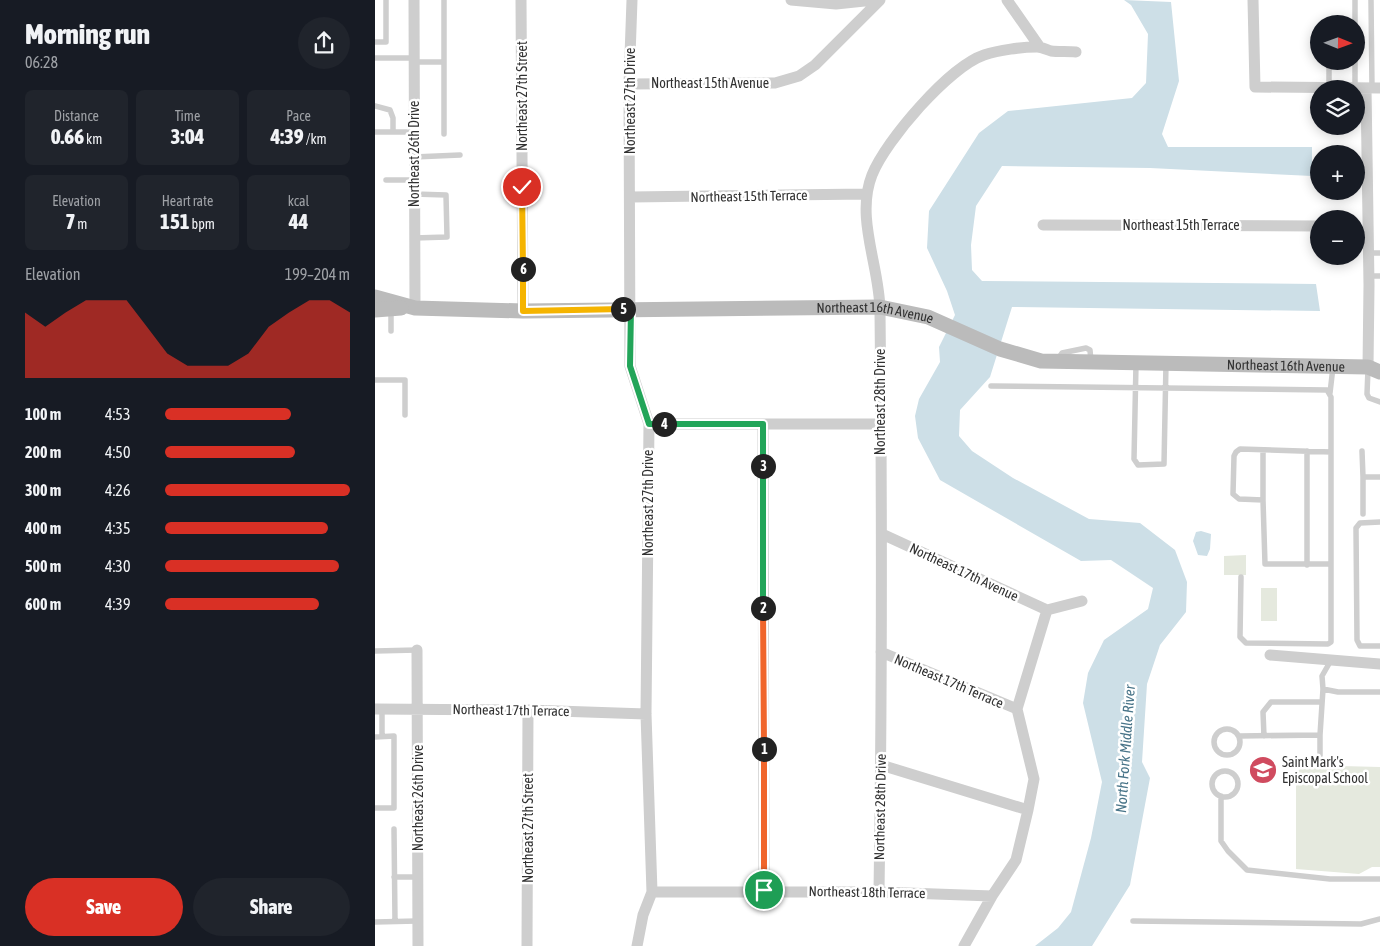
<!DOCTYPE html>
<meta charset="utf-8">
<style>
body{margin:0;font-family:"Asap Condensed",sans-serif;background:#20242c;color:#f1f3f6;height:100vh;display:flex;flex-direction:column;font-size:19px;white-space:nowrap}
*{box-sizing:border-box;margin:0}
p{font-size:16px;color:#9ea1a6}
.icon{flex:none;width:28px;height:28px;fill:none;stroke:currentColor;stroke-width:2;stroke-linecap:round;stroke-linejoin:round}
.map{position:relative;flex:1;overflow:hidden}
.side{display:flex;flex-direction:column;background:#171b24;width:375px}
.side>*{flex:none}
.needle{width:32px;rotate:91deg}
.buttons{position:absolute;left:935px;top:15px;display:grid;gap:10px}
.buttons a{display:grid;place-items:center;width:55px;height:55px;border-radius:50%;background:#171b24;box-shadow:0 2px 12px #0003;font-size:25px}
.pin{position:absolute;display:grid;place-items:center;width:42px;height:42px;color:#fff;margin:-21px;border:2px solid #fff;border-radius:50%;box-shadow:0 1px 5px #0007}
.km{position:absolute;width:25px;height:25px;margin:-12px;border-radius:50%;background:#222;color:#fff;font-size:14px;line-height:25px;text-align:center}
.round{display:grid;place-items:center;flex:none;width:52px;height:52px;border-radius:26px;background:#20242c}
.summary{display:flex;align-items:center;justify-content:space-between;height:85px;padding:0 25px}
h1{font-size:28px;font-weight:800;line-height:38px}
.stats{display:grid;grid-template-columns:repeat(3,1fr);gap:8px;height:85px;padding:5px 25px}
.stats div{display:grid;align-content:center;border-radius:8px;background:#20242c;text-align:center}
.stats b{font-size:21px;font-weight:800}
.stats small{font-size:14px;font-weight:400}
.stats p{font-size:14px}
.chart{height:140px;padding:10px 25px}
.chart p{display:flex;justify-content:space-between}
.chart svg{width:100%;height:90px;margin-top:5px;fill:#d93025;opacity:.7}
.primary-button{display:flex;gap:10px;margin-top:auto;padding:10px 25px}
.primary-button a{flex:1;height:58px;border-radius:30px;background:#d93025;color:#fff;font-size:20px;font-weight:800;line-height:58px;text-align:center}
.primary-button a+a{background:#20242c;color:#f1f3f6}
ul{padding:0 25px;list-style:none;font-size:16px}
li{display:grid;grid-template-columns:80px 60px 1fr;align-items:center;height:38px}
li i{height:12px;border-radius:6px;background:#d93025}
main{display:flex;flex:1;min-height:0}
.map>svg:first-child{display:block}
</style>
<main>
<section class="side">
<div class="summary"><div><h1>Morning run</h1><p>06:28</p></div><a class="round"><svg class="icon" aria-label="share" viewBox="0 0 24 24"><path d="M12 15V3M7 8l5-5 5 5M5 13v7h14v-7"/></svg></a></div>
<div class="stats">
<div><p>Distance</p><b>0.66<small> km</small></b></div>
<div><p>Time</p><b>3:04</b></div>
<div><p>Pace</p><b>4:39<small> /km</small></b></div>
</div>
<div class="stats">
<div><p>Elevation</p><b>7<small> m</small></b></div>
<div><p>Heart rate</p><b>151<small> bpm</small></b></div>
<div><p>kcal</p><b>44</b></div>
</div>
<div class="chart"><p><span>Elevation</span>199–204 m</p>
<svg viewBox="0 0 160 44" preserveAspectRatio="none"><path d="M0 44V12L10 19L20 12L30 6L40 6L50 6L60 19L70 32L80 38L90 38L100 38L110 32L120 19L130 12L140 6L150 6L160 12V44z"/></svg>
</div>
<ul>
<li><b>100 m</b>4:53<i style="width:68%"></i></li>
<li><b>200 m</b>4:50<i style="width:70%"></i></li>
<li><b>300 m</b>4:26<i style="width:100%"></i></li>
<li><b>400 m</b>4:35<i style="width:88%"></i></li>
<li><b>500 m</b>4:30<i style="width:94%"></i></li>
<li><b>600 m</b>4:39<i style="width:83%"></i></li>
</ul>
<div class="primary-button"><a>Save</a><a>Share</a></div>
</section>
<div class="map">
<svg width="1005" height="946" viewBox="0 0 1005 946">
<rect width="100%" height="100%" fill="#fff"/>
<!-- green -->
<path fill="#e5e9de" d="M871,555V575H849V556Z
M886,588H902V621H886Z
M928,765L1005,767V867H997L984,874L921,869V774Z"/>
<!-- water -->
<path fill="#cddfe7" d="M749,0L796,2L804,81L787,134L793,147H937V176L775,168L627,166L601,206L596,245L597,270L607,281L941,284L945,311L637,307L615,377L585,410L584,436L597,451L638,478L714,519L765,523L800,550L812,582L811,612L785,645L772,684L767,762L775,778L755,885L717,946H660L683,928L696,912L716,838L727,782L708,703L713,673L729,640L773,609L778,588L736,560L706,561L565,480L543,438L540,416L544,399L565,362L564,347L580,315L572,291L552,248L554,211L604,133L633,111L757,98L771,83L773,34L756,5Z
M826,531L836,534L835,549L832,556L823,555L818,541L821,532Z"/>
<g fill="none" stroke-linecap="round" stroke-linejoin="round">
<!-- lane -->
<path stroke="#cecece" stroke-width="5.5" d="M980,0V24
M996,0L997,88
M0,42H11V0
M0,58H39
M980,61V88
M39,62H69V0
M69,62V134
M954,87V61
M0,106L15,110L18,118V132
M0,132H39
M39,157L85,155
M11,180H39
M39,194L71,195L72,237L39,238
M994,253H1005
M994,276H1005
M16,309V331
M682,360L687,353L711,348L715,350L716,362
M761,364L759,459L763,465L789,464L791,364
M993,369L992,394L994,398L1005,402
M0,380H30V415
M616,386L952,390L956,397V642L953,644L871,643L865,637L866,577
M955,393L958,367
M888,450V500
M987,451L988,477
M988,514V477H1005
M1005,522L985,523L981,528L982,640L985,646H1005
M956,564H890L888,500L864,499L858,494L859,456L861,452L865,449L956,452
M932,565V451
M0,651L42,650
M955,662L947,676L948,689L963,692H1005
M7,709V736
M839 742a13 13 0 1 1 26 0a13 13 0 1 1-26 0Z
M945,735L948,689
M865,736L945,735V758
M889,736L888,712L896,702H946
M0,737L19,736V808H0
M837 784a13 13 0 1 1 26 0a13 13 0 1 1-26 0Z
M846,796V841L853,851L872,870L955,879H1005
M19,829L20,921
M19,877H42
M758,921L986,924L1005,919
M0,922L42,921"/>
<!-- street -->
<path stroke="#cecece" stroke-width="11" d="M39,0L40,308
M146,0L148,311
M257,0L254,84L255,366L274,424L271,714L277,892L268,915L262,946
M416,0L461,4L499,0
M632,0L664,46
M878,0L880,87L1005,88
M254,84L400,83L424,76L440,65L505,0
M991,88L994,285L993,367
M256,197L492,194
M668,225L944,226
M274,424H504
M388,424L389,890
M507,534L672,610
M42,650L43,946
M506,652L642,709
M895,655L1005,664
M0,709L153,710L271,714
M506,765L653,810
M277,892H504L617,896
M504,892C507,698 507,505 505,311C505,267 480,218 497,175C511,140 574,67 609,55C624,50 647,47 662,47C667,47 672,50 676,51C684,52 693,51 701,52
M152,946L153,710
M589,946L617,896L641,860L653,810L659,779L642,709L672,610L707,601"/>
<!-- secondary -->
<g stroke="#bbb" stroke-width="15">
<path id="s1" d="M0,297L40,308L148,311L505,307L553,317L625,349L666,361L993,367L1005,372"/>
<path d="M0,310L26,308"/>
</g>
</g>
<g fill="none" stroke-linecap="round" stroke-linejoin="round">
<defs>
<path id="split-1" d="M389,749V890"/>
<path id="split-2" d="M388,608L389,749"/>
<path id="split-3" d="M388,466V608"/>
<path id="split-4" d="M289,424H388V466"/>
<path id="split-5" d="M248,309H256L255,366L274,424H289"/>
<path id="split-6" d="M148,269V311L248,309"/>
<path id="split-7" d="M147,187L148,269"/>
</defs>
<!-- split-1 casing -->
<use href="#split-1" stroke="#fff" stroke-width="10"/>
<!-- split-2 casing -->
<use href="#split-2" stroke="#fff" stroke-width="10"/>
<!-- split-3 casing -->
<use href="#split-3" stroke="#fff" stroke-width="10"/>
<!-- split-4 casing -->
<use href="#split-4" stroke="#fff" stroke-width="10"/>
<!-- split-5 casing -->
<use href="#split-5" stroke="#fff" stroke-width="10"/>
<!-- split-6 casing -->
<use href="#split-6" stroke="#fff" stroke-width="10"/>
<!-- split-7 casing -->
<use href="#split-7" stroke="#fff" stroke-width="10"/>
<!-- split-1 -->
<use href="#split-1" stroke="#f0652b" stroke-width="6"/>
<!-- split-2 -->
<use href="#split-2" stroke="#f0652b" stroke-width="6"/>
<!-- split-3 -->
<use href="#split-3" stroke="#22a559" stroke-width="6"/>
<!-- split-4 -->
<use href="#split-4" stroke="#22a559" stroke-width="6"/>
<!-- split-5 -->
<use href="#split-5" stroke="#22a559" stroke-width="6"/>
<!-- split-6 -->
<use href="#split-6" stroke="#f5b400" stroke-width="6"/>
<!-- split-7 -->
<use href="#split-7" stroke="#f5b400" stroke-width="6"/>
</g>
<!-- icons -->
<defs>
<symbol id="school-disc" viewBox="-11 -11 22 22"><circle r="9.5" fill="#d04b5f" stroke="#fff"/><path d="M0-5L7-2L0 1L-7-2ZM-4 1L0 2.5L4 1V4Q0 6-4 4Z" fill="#fff"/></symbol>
</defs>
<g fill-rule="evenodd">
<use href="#school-disc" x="872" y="754" width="32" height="32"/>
</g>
<g text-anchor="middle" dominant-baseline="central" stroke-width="5" stroke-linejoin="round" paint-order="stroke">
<!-- street labels -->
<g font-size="14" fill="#313131" stroke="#fff">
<text x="335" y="83">Northeast 15th Avenue</text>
<text transform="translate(147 96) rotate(-90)">Northeast 27th Street</text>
<text transform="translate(255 101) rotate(-90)">Northeast 27th Drive</text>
<text transform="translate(39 154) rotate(-90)">Northeast 26th Drive</text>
<text transform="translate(374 196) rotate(-1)">Northeast 15th Terrace</text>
<text x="806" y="225">Northeast 15th Terrace</text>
<text stroke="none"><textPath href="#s1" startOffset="502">Northeast 16th Avenue</textPath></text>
<text stroke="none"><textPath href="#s1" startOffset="922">Northeast 16th Avenue</textPath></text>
<text transform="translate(505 402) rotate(-90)">Northeast 28th Drive</text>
<text transform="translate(273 503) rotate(-90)">Northeast 27th Drive</text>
<text transform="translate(589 572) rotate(25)">Northeast 17th Avenue</text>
<text transform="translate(574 681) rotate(23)">Northeast 17th Terrace</text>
<text transform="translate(136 710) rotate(1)">Northeast 17th Terrace</text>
<text transform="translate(43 798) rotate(-90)">Northeast 26th Drive</text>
<text transform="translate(505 807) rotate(-89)">Northeast 28th Drive</text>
<text transform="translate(153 828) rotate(-90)">Northeast 27th Street</text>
<text transform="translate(492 892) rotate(1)">Northeast 18th Terrace</text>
</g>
<!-- poi labels -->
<g font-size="14" fill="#313131" stroke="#fff" text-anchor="start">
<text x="907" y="762">Saint Mark's<tspan x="907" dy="16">Episcopal School</tspan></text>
</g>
<!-- water labels -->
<g font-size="15" font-style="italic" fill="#497589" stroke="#fff">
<text transform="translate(750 749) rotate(-86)">North Fork Middle River</text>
</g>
</g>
</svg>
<div class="buttons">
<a><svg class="needle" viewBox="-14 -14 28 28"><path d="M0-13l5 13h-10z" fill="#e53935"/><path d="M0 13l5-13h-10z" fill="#9ea1a6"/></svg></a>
<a><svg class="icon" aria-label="layers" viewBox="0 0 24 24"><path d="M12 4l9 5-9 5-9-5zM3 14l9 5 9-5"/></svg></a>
<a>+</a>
<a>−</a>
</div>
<div class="pin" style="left:389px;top:890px;background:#1e9e55"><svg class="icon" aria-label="arrive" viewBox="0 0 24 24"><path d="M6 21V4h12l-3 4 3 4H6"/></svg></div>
<div class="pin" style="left:147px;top:187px;background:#d93025"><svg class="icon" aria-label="check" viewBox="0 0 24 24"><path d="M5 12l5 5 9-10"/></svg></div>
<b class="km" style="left:389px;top:749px">1</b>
<b class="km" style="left:388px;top:608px">2</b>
<b class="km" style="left:388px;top:466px">3</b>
<b class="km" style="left:289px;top:424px">4</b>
<b class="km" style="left:248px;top:309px">5</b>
<b class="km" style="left:148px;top:269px">6</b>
</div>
</main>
